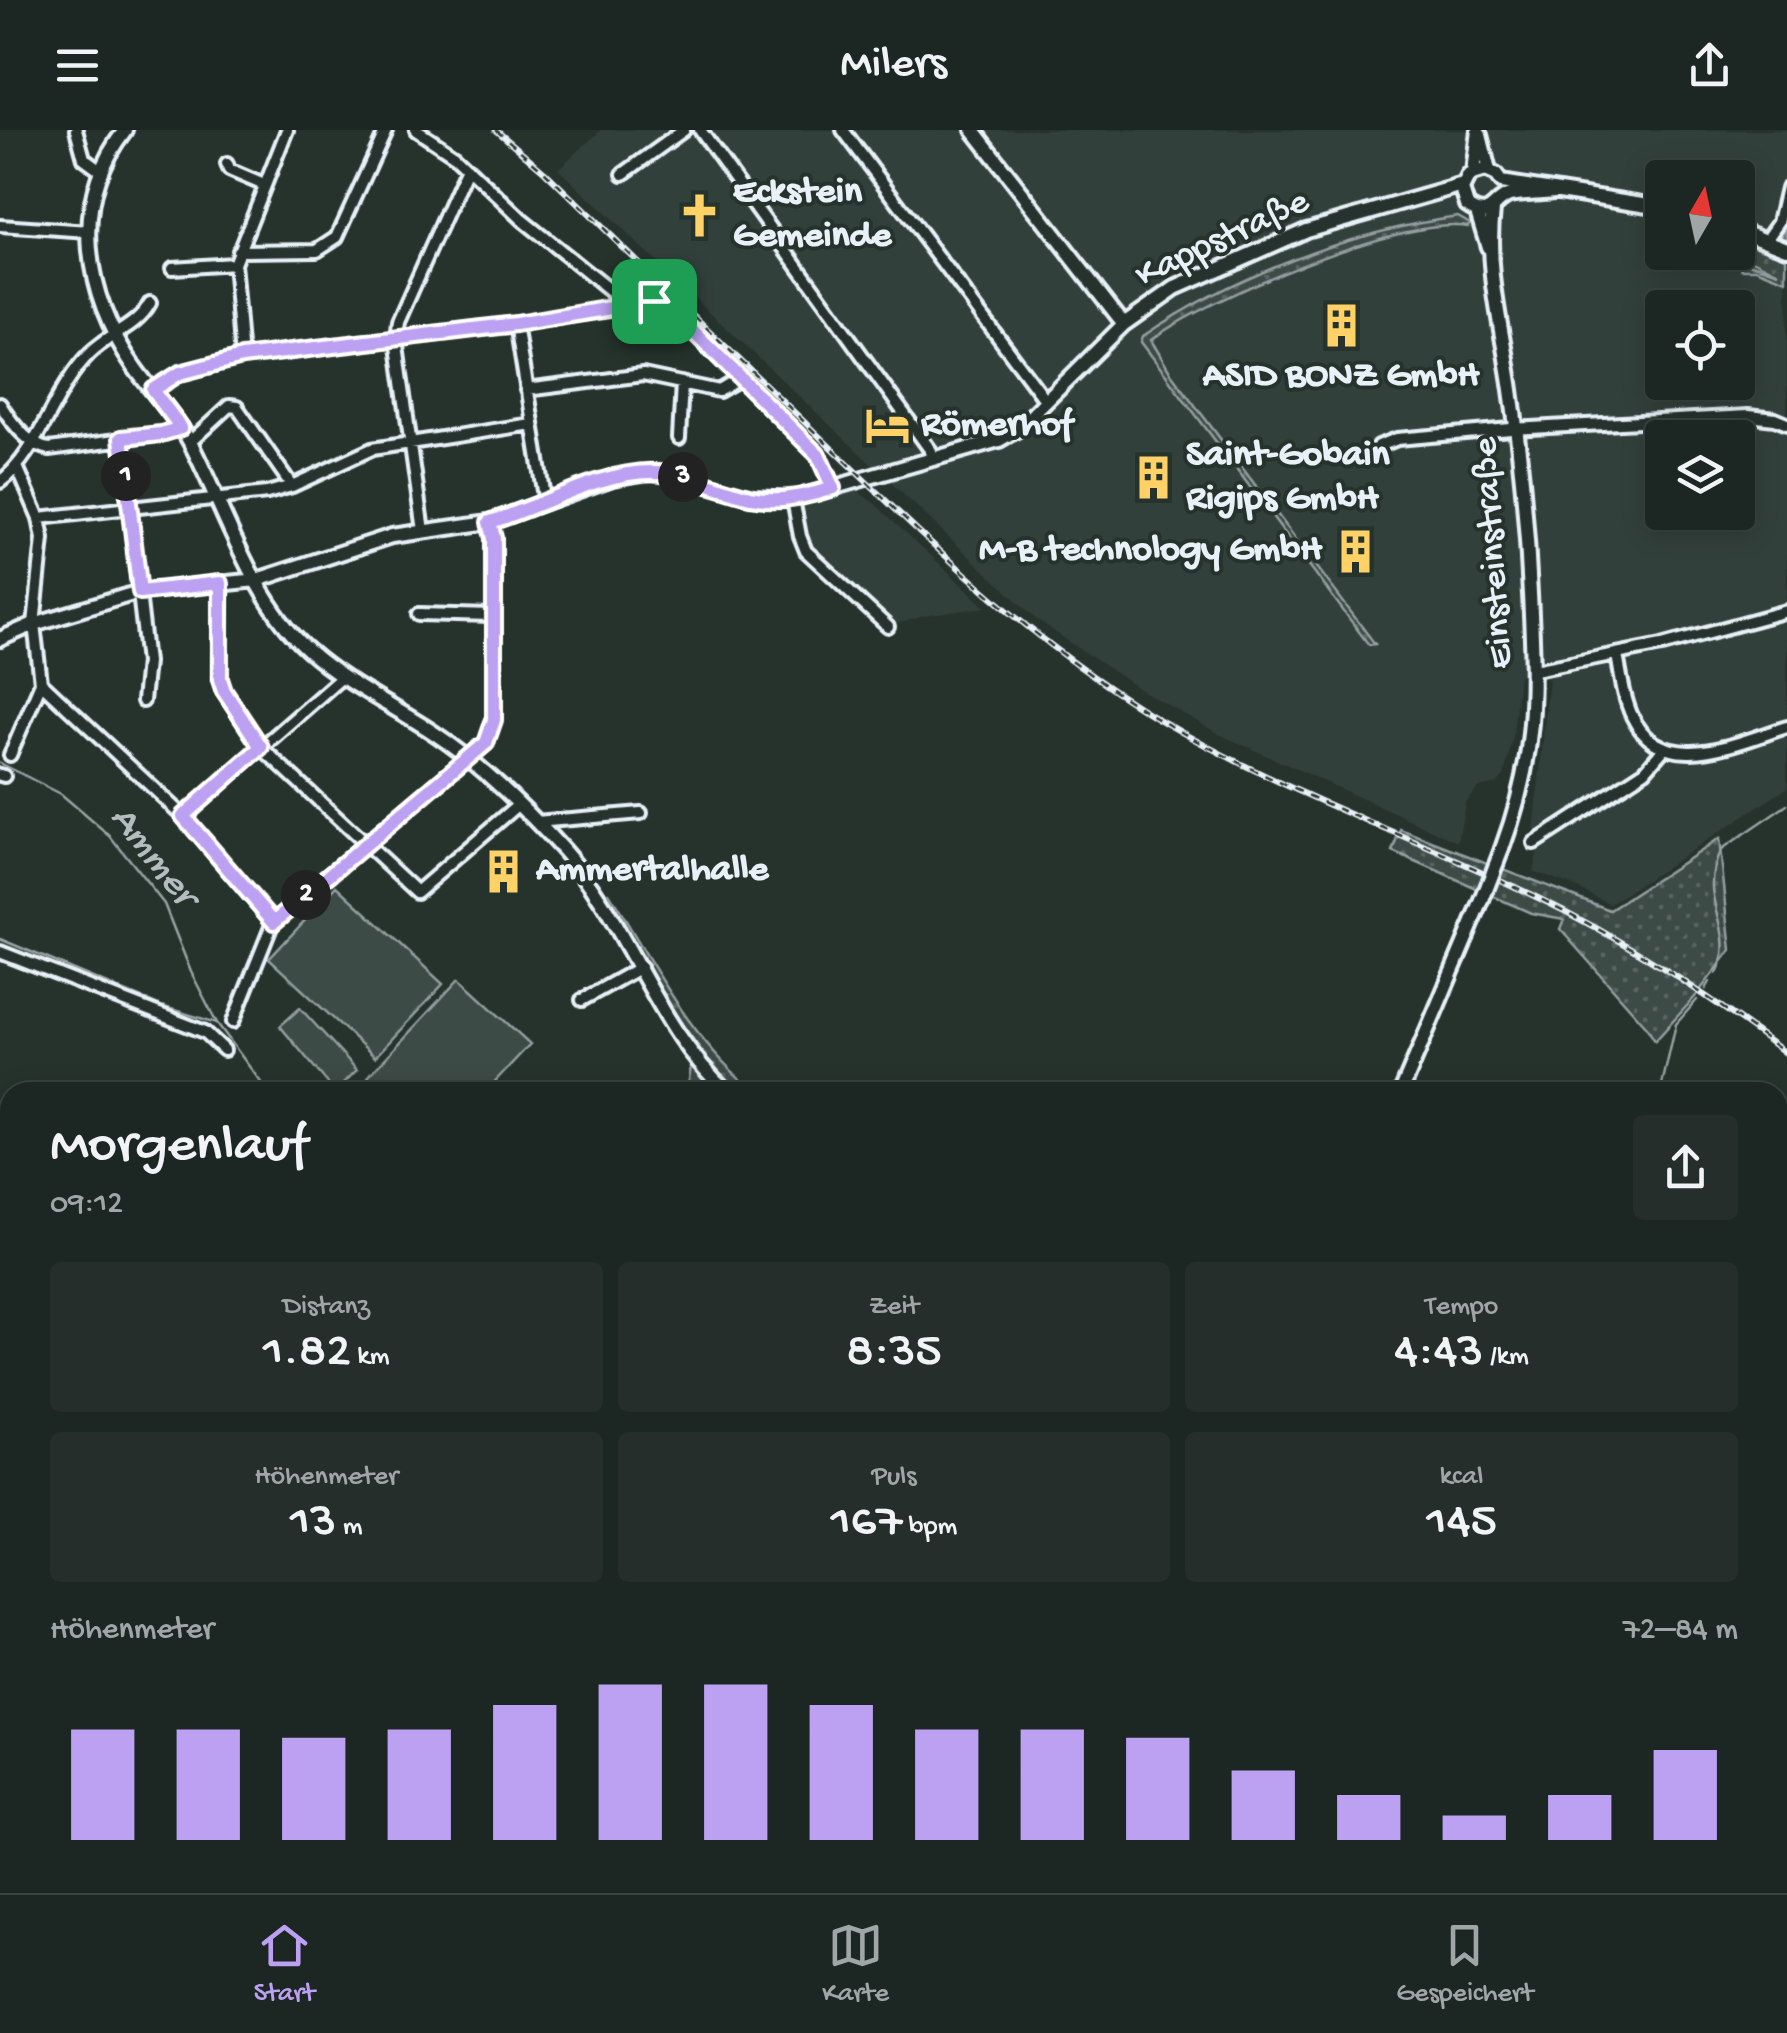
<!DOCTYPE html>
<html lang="de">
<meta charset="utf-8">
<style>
body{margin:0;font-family:"Gochi Hand",sans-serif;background:#252e2a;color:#f1f3f6;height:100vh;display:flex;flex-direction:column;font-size:38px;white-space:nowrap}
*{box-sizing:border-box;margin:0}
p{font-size:32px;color:#a0a5a5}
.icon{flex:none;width:55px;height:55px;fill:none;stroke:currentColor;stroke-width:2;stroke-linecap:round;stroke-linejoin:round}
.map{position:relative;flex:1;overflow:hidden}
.details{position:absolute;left:0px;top:952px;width:1788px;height:812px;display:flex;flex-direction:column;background:#1c2622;border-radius:30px 30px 0 0;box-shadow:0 5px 25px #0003,0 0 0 2px #3a4340}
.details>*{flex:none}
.needle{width:65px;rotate:9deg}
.fabs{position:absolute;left:1645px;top:30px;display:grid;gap:20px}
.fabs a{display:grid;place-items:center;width:110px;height:110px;border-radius:10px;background:#1c2622;box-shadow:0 5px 25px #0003,0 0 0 2px #3a4340;font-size:50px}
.pin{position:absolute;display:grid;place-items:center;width:85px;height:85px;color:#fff;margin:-42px;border-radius:20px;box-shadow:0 5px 15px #0006}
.km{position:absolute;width:50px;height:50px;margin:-25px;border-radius:50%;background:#222;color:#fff;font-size:28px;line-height:50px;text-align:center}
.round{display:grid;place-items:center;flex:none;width:105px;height:105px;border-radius:10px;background:#252e2a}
.summary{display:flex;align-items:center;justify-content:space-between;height:170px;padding:0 50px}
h1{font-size:55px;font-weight:600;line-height:75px}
.stats{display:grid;grid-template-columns:repeat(3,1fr);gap:15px;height:170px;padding:10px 50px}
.stats div{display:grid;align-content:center;border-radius:10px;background:#252e2a;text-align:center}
.stats b{font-size:50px;font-weight:600}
.stats small{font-size:28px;font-weight:400}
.stats p{font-size:28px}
.chart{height:280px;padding:20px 50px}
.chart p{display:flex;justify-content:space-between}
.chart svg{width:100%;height:180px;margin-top:10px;stroke:#bca0f2;stroke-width:6}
header{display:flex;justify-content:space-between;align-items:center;height:130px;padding:0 50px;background:#1c2622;font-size:45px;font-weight:600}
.dock{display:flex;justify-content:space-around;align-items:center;height:140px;border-top:2px solid #3a4340;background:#1c2622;font-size:28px;color:#a0a5a5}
.dock a{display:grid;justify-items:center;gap:5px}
.dock .current{color:#bca0f2}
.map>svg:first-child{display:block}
</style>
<header><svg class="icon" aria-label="menu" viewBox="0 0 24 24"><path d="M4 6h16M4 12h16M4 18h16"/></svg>Milers<svg class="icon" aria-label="share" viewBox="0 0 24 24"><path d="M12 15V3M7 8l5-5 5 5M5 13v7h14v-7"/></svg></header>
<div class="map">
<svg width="1787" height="1763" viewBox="0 0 1787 1763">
<defs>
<pattern id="grass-dots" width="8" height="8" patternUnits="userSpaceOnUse" patternTransform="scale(2.5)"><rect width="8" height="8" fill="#3e4b47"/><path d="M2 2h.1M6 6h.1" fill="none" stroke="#5a6562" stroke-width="1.8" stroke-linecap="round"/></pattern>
<pattern id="cemetery-stones" width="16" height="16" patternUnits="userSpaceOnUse" patternTransform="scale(2.5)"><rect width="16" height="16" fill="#3e4b47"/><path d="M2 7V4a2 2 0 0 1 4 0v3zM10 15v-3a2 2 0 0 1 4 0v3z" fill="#5a6562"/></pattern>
</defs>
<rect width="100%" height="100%" fill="#26332d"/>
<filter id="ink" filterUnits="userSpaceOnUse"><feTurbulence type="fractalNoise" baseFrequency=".01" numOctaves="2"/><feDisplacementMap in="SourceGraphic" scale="20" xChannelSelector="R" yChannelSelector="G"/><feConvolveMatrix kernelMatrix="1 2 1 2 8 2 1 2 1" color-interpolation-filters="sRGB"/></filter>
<g filter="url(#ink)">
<!-- built -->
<path fill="#333f3a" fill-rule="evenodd" d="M601,0H1787V94H1784L1772,122L1738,109V48H1662V122L1737,123L1787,144V658L1610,774L1572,755L1533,741L1539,716L1534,702L1549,548L1519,545L1513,606L1504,646L1497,653L1478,657L1465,672L1458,712L1219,604L1135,556L1038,491L558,39ZM1662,178H1738V252H1662ZM1662,308H1738V382H1662Z
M852,357L874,373L986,477L924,486L893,495L812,419L801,394V382L805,376Z"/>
<!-- grass -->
<path fill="url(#grass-dots)" stroke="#939ea0" stroke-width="2.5" d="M1458,86L1470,93L1468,96C1400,85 1208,168 1151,210L1170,242L1375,514L1369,515L1141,212L1143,206C1234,144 1349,101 1458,86Z
M1787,97V151L1757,139H1742L1741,134L1710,136L1709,124L1719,123L1780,143L1737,122L1738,109L1772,122Z
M1401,700L1610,780L1719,709L1731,820L1695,867L1655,911L1645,895L1560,799L1564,789L1531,783L1393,722Z
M609,763C652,831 691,912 756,962H687L691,936L597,769Z
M1405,1755H1536L1548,1763H1413Z"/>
<!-- cemetery -->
<path fill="url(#cemetery-stones)" stroke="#939ea0" stroke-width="2.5" d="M10,1116V1236L0,1239V1142L8,1139L3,1130Z"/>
<!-- green -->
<path fill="#3e4b47" stroke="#939ea0" stroke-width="2.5" d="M337,756L443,854L375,927L269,829Z
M459,849L530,914L485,962H385L368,947Z
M300,878L357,940L335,962L280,896Z"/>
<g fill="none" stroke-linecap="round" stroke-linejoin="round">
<!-- stream -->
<path stroke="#98a3a5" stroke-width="2.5" d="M0,633L61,664L110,706L164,774L191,842L217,893L268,962
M0,809L161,876L217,893
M1717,843C1739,798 1696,772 1721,720L1787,675
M1706,859L1710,852
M1673,962L1662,955L1676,894L1697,870
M1420,1755L1429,1763"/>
<defs>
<path id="minor" d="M76,0L84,29L99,40
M416,0L455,26L522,90L630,177
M700,0L931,321L933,329
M843,0L1046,271
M227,34L229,40L264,55
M623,44L684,0
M0,96L90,102
M1767,109L1779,92L1787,58
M238,121L317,120L337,107L386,0
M172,138L234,134
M516,194L545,373
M242,227L234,134L287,0
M153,260L180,243L242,227L516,194L662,172L818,325L833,358
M526,260L643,245L719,261L741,248
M0,274C11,292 28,316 49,319L161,304L181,298
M121,308L147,532L143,571
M679,308L682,253
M190,312L229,276L237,277L292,356
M1379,316L1397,309L1511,299L1748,286L1775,289L1787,294
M0,352C40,322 53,259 90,223C109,204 137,197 150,173
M793,369L800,406L806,421L888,497
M39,388L267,363L292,356L372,319L531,294
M423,401L396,209L398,192L467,37
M221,453L219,549L223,561L261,617L417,762L518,675
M419,484L492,486
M1617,525C1621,545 1623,567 1632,586C1662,650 1738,612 1787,597
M1535,540L1662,515L1787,481
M41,553L183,686L273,792
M10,625L41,553L34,494L43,409L39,388L18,339
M0,645L4,646
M183,686L342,547
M536,692L641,683
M1534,713L1645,641L1664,619
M0,822L205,902L224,920
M582,870L641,837
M233,892L273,792L486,613L494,589V408L490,392"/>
<path id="tertiary" d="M125,0C68,73 85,166 135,238C154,265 178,288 193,318C226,383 253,471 308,520C346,554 392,575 434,603C481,634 525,678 563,720C628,793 657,901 728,962
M973,0L1124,194
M1480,5L1489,41
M1473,43L1478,0
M1553,61C1539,63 1524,62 1510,65C1492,70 1492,93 1467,75L1462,59L1469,45L1485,40L1496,45L1501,52L1662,77
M1493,79C1485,138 1503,202 1511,260C1521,328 1527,396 1530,464C1535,563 1537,624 1502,719
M1477,81L1488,117
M1738,99L1787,118
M0,509L34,494L139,462L257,450L392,406L490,392L612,348L649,342L665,343L752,367L793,369L999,310L1018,299L1124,194L1175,158L1306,100L1463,55
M1401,962L1481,773
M1778,1346H1787
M0,1410L10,1414
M0,1423L10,1433
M0,1712L4,1550L10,1498"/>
<path id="motorway" d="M1778,1673L1787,1656
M1778,1710L1787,1692
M1727,1763L1732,1755
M1747,1763L1752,1755"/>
</defs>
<!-- minor casing -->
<use href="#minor" stroke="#e8f1f8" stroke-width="18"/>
<!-- tertiary casing -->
<use href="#tertiary" stroke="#e8f1f8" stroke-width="20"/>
<!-- motorway casing -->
<use href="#motorway" stroke="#e8f1f8" stroke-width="25"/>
<!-- minor -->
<use href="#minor" stroke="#26332d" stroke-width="10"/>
<!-- tertiary -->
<use href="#tertiary" stroke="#26332d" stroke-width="12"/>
<!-- motorway -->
<use href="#motorway" stroke="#26332d" stroke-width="18"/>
<defs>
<path id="rail" d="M496,0L545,42C637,132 730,220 823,310C934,417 1045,526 1181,602C1293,665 1416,709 1532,765C1623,808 1706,864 1787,924"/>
</defs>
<!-- rail casing -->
<use href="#rail" stroke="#e8f1f8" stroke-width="6"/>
<!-- rail -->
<use href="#rail" stroke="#26332d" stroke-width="2.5" stroke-dasharray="8" stroke-linecap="butt"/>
<defs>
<path id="tertiary-bridge" d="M1481,773L1502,719"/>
</defs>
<!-- tertiary-bridge casing -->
<use href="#tertiary-bridge" stroke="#e8f1f8" stroke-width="20" stroke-linecap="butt"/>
<!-- tertiary-bridge -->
<use href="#tertiary-bridge" stroke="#26332d" stroke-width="12"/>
</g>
</g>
<g fill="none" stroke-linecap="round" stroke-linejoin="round" filter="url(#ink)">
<defs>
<path id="route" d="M654,171L664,172L818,325L833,358C806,367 778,373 750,367C717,359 686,342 652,342C597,342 542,377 490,392L494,408V590L486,613L274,792L183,686L261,617L224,561L220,549V453L140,462L121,308L161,304L181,298L153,260L180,243L242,227L516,194Z"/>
</defs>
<!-- route casing -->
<use href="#route" stroke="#fff" stroke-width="20"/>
<!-- route -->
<use href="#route" stroke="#bca0f2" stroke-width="12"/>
</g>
<!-- icons -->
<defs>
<symbol id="church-bare" viewBox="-9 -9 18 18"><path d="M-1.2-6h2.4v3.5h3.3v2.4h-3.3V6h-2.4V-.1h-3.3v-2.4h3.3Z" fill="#ffd166" stroke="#26332d" stroke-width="2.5" paint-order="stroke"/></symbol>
<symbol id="building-bare" viewBox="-9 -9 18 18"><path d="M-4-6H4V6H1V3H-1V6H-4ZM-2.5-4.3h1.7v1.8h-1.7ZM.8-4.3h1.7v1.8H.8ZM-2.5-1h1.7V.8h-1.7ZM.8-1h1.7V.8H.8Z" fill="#ffd166" stroke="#26332d" stroke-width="2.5" paint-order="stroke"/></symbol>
<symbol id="hotel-bare" viewBox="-9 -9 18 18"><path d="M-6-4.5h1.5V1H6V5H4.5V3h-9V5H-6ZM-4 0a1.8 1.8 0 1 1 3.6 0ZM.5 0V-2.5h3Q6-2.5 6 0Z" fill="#ffd166" stroke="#26332d" stroke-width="2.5" paint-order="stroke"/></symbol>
</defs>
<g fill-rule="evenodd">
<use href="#church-bare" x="668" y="54" width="63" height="63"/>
<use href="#building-bare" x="1310" y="164" width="63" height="63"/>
<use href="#hotel-bare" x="856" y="264" width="63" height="63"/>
<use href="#building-bare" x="1122" y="316" width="63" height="63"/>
<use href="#building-bare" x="1324" y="390" width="63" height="63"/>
<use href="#building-bare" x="472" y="710" width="63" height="63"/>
</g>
<g text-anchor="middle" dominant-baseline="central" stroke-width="8" stroke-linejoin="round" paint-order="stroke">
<!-- poi labels -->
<g font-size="38" font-weight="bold" fill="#e8f1f8" stroke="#26332d" text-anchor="start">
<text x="733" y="63">Eckstein<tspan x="733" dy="44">Gemeinde</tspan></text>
<text x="1341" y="247" text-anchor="middle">ASID BONZ GmbH</text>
<text x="921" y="296">Römerhof</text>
<text x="1186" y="326">Saint-Gobain<tspan x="1186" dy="44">Rigips GmbH</tspan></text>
<text x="1322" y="421" text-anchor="end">M-B technology GmbH</text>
<text x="536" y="741">Ammertalhalle</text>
</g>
<!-- street labels -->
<g font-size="38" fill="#e8f1f8" stroke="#26332d">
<text transform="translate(1223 110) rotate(-25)">Kappstraße</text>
<text transform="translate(1495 423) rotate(-94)">Einsteinstraße</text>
</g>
<!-- water labels -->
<g font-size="40" font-style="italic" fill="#b3bdc0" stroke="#26332d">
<text transform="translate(152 727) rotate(52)">Ammer</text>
</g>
</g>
</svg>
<div class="fabs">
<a><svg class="needle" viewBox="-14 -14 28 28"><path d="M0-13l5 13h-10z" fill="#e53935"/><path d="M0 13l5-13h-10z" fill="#a0a5a5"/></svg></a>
<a><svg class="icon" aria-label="locate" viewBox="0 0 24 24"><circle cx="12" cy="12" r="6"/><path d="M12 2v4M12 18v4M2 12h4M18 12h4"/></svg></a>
<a><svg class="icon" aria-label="layers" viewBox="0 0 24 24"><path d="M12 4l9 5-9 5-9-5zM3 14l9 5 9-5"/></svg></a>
</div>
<div class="pin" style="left:654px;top:171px;background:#1e9e55"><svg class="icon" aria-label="arrive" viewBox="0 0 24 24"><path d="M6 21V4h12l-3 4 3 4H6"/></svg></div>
<b class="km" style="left:126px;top:346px">1</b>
<b class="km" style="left:306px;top:765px">2</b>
<b class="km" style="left:683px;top:347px">3</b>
<section class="details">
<div class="summary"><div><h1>Morgenlauf</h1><p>09:12</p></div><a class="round"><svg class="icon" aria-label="share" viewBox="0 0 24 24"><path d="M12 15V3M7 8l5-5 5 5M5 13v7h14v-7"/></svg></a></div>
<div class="stats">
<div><p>Distanz</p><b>1.82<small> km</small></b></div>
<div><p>Zeit</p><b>8:35</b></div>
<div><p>Tempo</p><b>4:43<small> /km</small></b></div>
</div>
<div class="stats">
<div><p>Höhenmeter</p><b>13<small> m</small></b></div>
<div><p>Puls</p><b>167<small> bpm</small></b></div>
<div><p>kcal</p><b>145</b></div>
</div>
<div class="chart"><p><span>Höhenmeter</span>72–84 m</p>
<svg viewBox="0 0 160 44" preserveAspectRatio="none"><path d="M5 44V17M15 44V17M25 44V19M35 44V17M45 44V11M55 44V6M65 44V6M75 44V11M85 44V17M95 44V17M105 44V19M115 44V27M125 44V33M135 44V38M145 44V33M155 44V22"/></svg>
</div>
</section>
</div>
<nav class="dock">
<a class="current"><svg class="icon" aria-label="home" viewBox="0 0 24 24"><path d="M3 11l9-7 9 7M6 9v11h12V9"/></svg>Start</a>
<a><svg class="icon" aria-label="map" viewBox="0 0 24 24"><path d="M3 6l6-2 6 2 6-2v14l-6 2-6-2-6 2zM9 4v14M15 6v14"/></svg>Karte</a>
<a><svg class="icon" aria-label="saved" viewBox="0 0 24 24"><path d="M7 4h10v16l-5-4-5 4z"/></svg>Gespeichert</a>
</nav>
